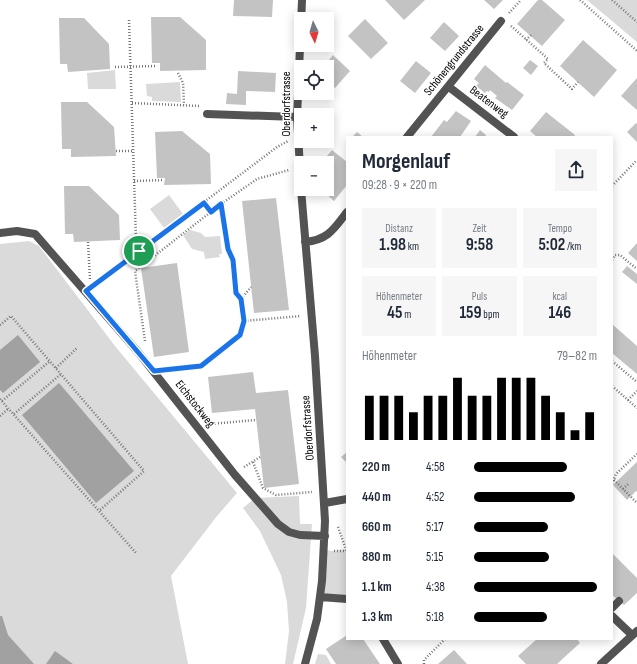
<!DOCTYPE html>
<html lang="de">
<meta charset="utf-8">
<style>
body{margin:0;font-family:"Sofia Sans Condensed",sans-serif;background:#f6f6f7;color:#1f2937;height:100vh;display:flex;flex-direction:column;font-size:15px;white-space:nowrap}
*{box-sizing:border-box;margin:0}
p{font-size:13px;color:#747a83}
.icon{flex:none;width:22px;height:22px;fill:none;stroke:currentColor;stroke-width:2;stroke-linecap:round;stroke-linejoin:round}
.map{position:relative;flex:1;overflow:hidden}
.panel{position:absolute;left:346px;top:136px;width:267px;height:504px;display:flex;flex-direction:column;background:#fff;border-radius:0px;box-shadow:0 2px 10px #0003}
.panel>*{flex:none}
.needle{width:26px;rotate:175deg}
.controls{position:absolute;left:294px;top:12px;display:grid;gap:8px}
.controls a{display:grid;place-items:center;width:40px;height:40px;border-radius:0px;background:#fff;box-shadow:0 2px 10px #0003;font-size:20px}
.pin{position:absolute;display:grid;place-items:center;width:34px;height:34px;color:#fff;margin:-17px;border:2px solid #fff;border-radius:50%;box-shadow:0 1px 4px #0007}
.round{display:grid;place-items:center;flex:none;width:42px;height:42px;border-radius:0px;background:#f6f6f7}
.head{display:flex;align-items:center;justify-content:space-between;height:68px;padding:0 16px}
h1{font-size:22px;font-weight:700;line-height:30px}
.metrics{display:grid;grid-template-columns:repeat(3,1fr);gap:6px;height:68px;padding:4px 16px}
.metrics div{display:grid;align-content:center;border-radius:0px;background:#f6f6f7;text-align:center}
.metrics b{font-size:17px;font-weight:700}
.metrics small{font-size:11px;font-weight:400}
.metrics p{font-size:11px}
.chart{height:112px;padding:8px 16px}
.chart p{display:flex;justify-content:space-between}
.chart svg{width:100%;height:72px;margin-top:4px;stroke:#000;stroke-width:6}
ul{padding:0 16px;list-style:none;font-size:13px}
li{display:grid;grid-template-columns:64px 48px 1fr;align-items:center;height:30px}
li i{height:10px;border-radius:5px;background:#000}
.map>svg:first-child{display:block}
</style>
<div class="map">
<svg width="637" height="664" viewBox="0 0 637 664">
<rect width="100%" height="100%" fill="#fff"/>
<!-- green -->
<path fill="#dadada" d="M587,0H637V42Z
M115,70L116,89H88L87,73Z
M180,82L181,102L152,101V97L147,96L146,84Z
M169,195L183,214L164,228L150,209Z
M190,230L201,233L205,237L220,236L222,254H219L220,257L205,259L204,252L192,249L183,235Z
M29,241L39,246L115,346L237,493L217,516L171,576L188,664H0V244Z
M299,496L300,524H312L306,608L293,664H285L289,631L287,602L281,575L260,531L243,508L255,498Z
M346,549L347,599L320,597L324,550L333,551Z
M318,654L326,655L331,664H315Z"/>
<!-- water -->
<path fill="#a1a1a1" d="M18,335L40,362L3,393L0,390V350Z
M59,383L134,471L96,503L22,415Z
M0,616H2L8,635L34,664H0Z
M55,651L73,664H46Z"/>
<!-- building -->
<path fill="#c3c3c3" d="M234,0H273L272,17L233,16Z
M385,0H425L404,20Z
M484,0H503L494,9Z
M538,0H542L565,20L542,46L517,24Z
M151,17H180L206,40V70L160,71V63H152Z
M59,18H84L109,44L110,69L68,72L67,64H60Z
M365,19L388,43L371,59L348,36Z
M444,22L459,36L445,51L430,38Z
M583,40L617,70L594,97L560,66Z
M333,55L350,71L335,88L327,81V67H323Z
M530,60L538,66L531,75L523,68Z
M416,61L431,73L415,93L400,81Z
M485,65L506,83L507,82L524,95L512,110L495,98L497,96L490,90L489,92L487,91L485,93L476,86L479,83L474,79Z
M238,71L276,73L275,92L246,91V105L226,104L227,93L237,94Z
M637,78V110L621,96Z
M61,102H87L114,127L116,156L71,157V149H62Z
M456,111L471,121L460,137H431L444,120L447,122Z
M546,112L575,135L574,137H537L530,131Z
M636,123L637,124V142L627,132Z
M480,130L486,135L485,137H475Z
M182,131L210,154L211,184L164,185L165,178H157L155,132Z
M357,132L363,137H352Z
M332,150L347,162V185L334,201L320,189H327V177L330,173L327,171V163H321Z
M64,186H89L119,215L120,240L74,242L73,234H65Z
M276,198L289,310L254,313L242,201Z
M637,243V261L628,253Z
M177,263L189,352L154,357L141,268Z
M627,266L637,274V284L622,272Z
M612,324L637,346V374L612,353Z
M253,372L256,393L288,390L299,484L264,488L255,409L212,413L208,377Z
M347,452V463L341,457Z
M637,462V492L636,491L627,500L613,485Z
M612,553L637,578V593L624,605L612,595Z
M347,635V639H363L380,664H336L326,649Z
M537,639H577L580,643L557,664H526L518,656Z
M454,650L467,664H438Z"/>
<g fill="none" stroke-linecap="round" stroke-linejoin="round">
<!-- path -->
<path stroke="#757575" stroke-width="2.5" stroke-dasharray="1 2" stroke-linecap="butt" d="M580,0L637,51
M612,0L637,22
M509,13L521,0
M129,20L136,240L139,251
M511,26L548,59L544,63L572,89L578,82
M526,40L531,35
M115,67L157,66
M178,73L183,83L184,105
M132,103L200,106
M116,151H133
M134,181L163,180
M612,186L637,160
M204,203L211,212
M221,204L228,249L233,260L236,293L241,299L244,321
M88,242L90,280
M612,260L615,255H620L637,269
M94,285L277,147L288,141
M241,299L251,287
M0,325L11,316L144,471L99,511
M145,341L135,271L221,204L257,179L289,170
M612,361L637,382
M56,368L77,348
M167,370L201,366L240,335L244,321L301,316
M612,386L637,408
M0,399L136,553
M628,400L637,391
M2,401L50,361
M14,414L61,374
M0,416L9,408
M209,424L256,420
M253,462L263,488L276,495L312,492
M244,467L260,457
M614,480L637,503
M612,484L616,474L637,454
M623,489L629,483
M338,527L347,552
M334,551H346
M424,664V660L445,639"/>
<!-- service -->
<path stroke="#535353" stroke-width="8" d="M207,114L297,117
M612,608L619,601
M612,616L632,635"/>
<!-- minor -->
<path stroke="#535353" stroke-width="8" d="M449,87L514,137
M407,137L501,21
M301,185L297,117L302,0
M301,189L315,356L325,521L322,581L317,619L305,664
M0,233L17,231L35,234L138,352L235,475L278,524L289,532L300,535L325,536
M305,242C328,240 334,229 347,212
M325,503L347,499
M320,597L347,599
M383,639L398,664
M601,664L637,631"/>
</g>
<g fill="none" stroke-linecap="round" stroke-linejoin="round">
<defs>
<path id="route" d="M204,203L211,212L221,204L228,249L233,260L236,293L241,299L244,321L240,335L201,366L154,371L86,291Z"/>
</defs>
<!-- route casing -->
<use href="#route" stroke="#fff" stroke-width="8"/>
<!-- route -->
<use href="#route" stroke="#1a73e8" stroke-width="5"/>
</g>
<g text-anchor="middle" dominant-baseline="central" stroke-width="3" stroke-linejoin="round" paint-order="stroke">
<!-- street labels -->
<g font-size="12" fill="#000" stroke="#fff">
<text transform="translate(454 60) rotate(-51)">Schönengrundstrasse</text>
<text transform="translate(489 102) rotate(37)">Beatenweg</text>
<text transform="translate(286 104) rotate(-90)">Oberdorfstrasse</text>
<text transform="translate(195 404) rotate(52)">Eichstockweg</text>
<text transform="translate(308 428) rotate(-94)">Oberdorfstrasse</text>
</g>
</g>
</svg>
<div class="controls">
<a><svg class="needle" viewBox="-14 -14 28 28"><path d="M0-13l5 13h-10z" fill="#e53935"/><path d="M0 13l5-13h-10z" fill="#747a83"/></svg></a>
<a><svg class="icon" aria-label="locate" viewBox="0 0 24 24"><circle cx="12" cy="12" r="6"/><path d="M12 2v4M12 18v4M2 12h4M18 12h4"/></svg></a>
<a>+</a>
<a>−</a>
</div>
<div class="pin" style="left:139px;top:251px;background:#1e9e55"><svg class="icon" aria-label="arrive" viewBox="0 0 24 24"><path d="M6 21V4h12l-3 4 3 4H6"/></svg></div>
<section class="panel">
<div class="head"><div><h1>Morgenlauf</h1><p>09:28 · 9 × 220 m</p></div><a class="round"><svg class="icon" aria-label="share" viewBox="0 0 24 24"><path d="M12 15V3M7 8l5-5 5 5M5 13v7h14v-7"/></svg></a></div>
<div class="metrics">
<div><p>Distanz</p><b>1.98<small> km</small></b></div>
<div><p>Zeit</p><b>9:58</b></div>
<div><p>Tempo</p><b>5:02<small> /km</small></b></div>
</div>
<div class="metrics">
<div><p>Höhenmeter</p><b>45<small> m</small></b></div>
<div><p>Puls</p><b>159<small> bpm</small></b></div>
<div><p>kcal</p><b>146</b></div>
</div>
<div class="chart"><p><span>Höhenmeter</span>79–82 m</p>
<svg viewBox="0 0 160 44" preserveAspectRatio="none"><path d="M5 44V17M15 44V17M25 44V17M35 44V27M45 44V17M55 44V17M65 44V6M75 44V17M85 44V17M95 44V6M105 44V6M115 44V6M125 44V17M135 44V27M145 44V38M155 44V27"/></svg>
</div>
<ul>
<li><b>220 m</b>4:58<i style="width:76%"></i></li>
<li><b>440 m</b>4:52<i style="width:82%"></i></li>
<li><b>660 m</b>5:17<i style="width:60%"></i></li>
<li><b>880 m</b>5:15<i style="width:61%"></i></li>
<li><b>1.1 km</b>4:38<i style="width:100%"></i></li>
<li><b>1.3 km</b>5:18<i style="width:59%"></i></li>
</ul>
</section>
</div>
